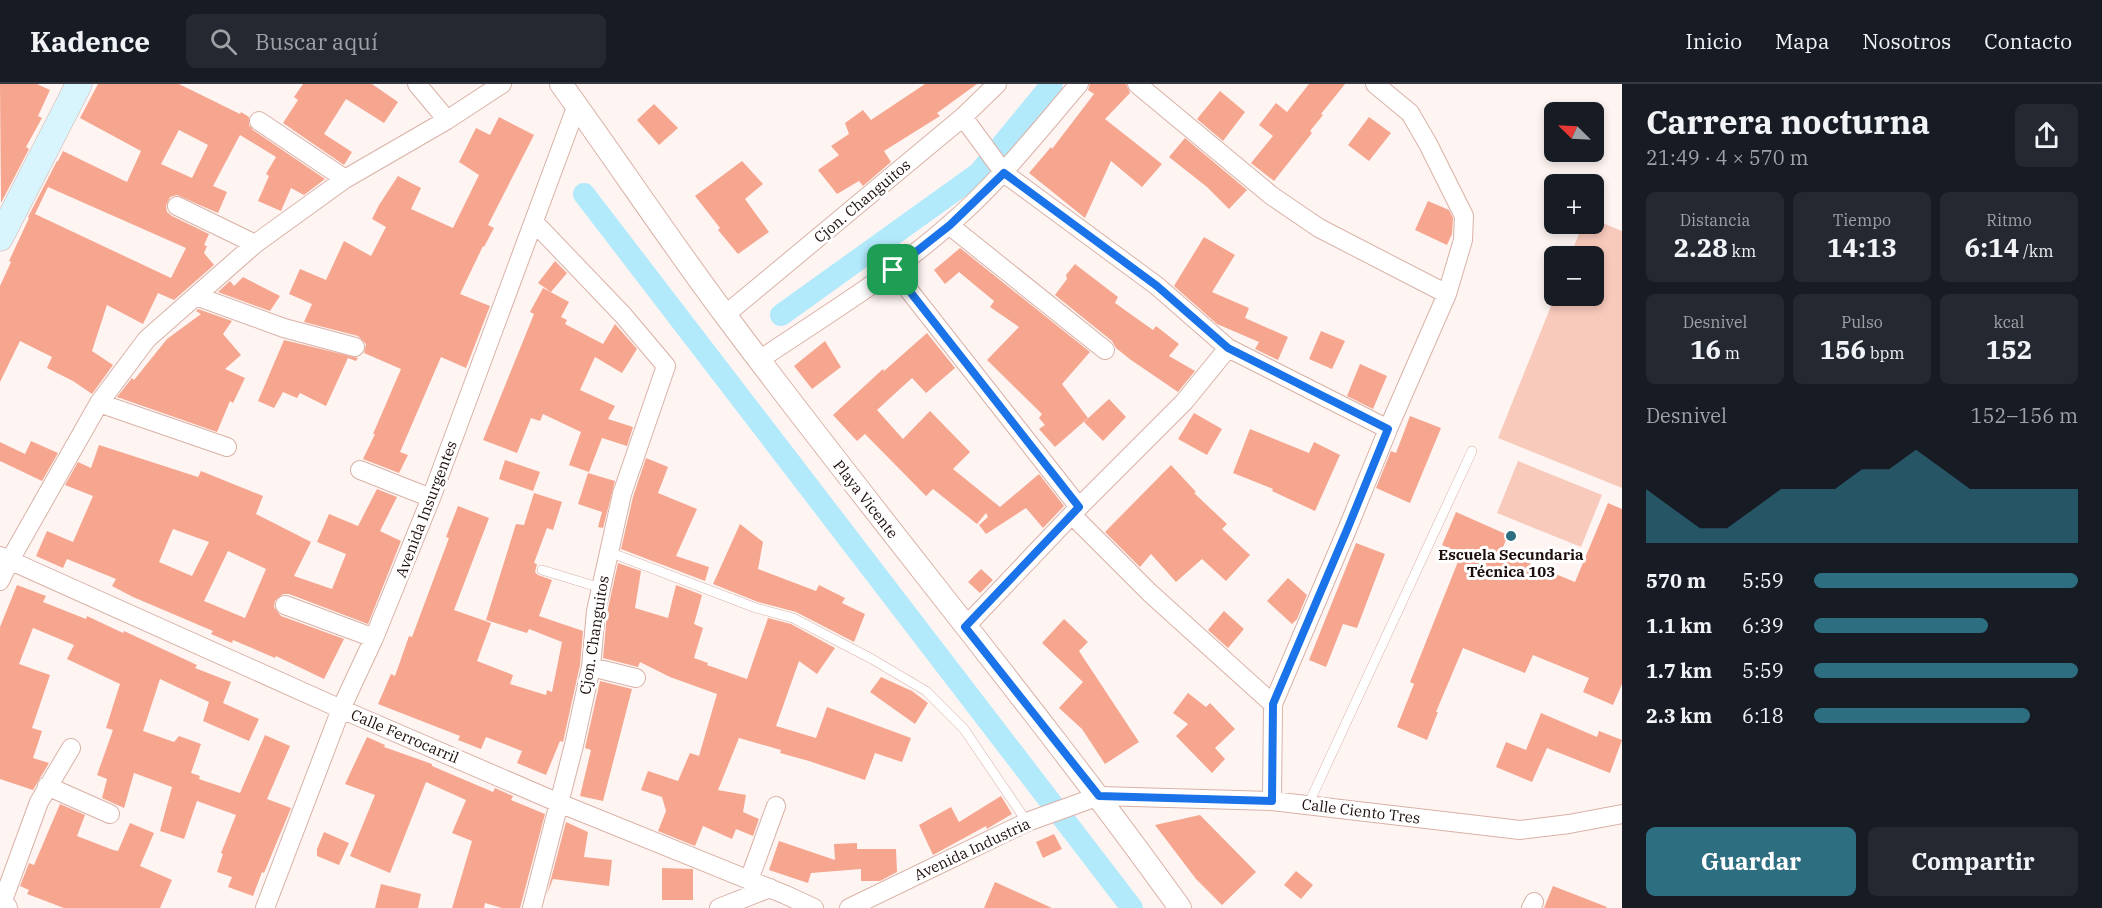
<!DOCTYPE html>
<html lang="es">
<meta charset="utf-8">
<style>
body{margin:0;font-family:"IBM Plex Serif",serif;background:#242831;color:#f1f3f6;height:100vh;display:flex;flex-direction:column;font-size:22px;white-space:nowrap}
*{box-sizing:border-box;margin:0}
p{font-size:20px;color:#9ea1a6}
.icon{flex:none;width:33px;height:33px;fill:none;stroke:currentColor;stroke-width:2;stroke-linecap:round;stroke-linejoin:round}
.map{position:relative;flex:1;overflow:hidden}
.panel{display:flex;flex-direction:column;background:#171b24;width:480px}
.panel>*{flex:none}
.needle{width:39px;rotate:294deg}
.controls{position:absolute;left:1544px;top:18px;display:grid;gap:12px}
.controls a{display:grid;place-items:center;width:60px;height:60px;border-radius:9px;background:#171b24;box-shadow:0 3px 9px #0003;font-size:30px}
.pin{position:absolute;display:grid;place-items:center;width:51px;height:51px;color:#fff;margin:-26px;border-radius:12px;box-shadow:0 3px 9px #0006}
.round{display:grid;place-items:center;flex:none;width:63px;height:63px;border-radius:9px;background:#242831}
.headline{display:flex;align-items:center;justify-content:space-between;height:102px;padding:0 24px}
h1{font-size:33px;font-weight:700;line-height:45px}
.figures{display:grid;grid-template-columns:repeat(3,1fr);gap:9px;height:102px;padding:6px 24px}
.figures div{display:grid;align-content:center;border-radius:9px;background:#242831;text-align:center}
.figures b{font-size:26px;font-weight:700}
.figures small{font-size:16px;font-weight:400}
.figures p{font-size:16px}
.chart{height:168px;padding:12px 24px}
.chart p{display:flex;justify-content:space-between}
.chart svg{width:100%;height:108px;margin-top:6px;fill:#2d6e81;opacity:.7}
.cta{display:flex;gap:12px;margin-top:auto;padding:12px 24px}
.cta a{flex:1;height:69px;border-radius:9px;background:#2d6e81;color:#fff;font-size:24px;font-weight:700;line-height:69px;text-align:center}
.cta a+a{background:#242831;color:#f1f3f6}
ul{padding:0 24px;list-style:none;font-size:20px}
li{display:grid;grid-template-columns:96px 72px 1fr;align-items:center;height:45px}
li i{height:15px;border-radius:8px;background:#2d6e81}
header{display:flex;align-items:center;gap:36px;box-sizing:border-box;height:84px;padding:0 30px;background:#171b24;border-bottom:2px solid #363941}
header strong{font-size:28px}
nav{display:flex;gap:33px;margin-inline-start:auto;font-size:21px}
.search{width:420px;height:54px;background:#242831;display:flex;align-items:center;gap:15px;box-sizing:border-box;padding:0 21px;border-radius:9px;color:#9ea1a6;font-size:22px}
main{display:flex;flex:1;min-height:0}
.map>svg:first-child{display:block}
</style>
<header>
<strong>Kadence</strong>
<div class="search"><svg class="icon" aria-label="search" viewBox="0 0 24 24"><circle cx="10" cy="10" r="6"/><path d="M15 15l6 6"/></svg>Buscar aquí</div>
<nav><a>Inicio</a><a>Mapa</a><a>Nosotros</a><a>Contacto</a></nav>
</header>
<main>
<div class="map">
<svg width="1622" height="824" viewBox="0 0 1622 824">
<rect width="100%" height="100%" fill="#fef5f3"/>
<!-- green -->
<path fill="#f8cabc" d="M1593,135L1622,147V404L1498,354L1555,212H1593V172H1570L1583,140H1593Z
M1518,377L1602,411L1581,463L1497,429Z"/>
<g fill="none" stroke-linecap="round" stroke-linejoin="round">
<!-- canal -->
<path stroke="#b2e9fb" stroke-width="22" d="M584,110L1132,824
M781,231L979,89L1052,0"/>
</g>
<!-- building -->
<path fill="#f6a68e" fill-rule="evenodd" d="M0,0H37L50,6L38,32L42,34L26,63L29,65L1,119Z
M98,0H179L240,30L241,28L249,33V41L253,46L325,95L304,111L291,104L281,127L258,117L269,92L266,90L276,73L240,51L213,102L227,108L218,129L177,111L170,113L166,122L167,128L172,132L209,150L204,161L207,162L204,169L214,181L174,216L158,209L143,240L107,221L92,267L113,281L92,310L73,297L47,284L52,273L20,257L0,298V202L11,178L9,177L29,134L28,133L57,77H58L63,67L127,98L141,67L80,34ZM179,46L208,61L192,94L161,80ZM48,103L186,164L171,194L35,130Z
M303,0H372L398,18L384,39L346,15L324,50L352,68L344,81L283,39L298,16L294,13Z
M925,0H977L937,29L940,32L884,67L891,78L863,102L859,97L837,110L818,86L839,71L831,62L849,50L845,39L863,26L871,36Z
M1090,0H1126L1130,9L1105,35L1162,80L1142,103L1111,77L1085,134L1029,89L1051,63L1052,65L1094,10L1088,6Z
M1309,0H1345L1321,30L1323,31L1310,47L1312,49L1274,97L1251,79L1273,52L1259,41L1276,19L1287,28Z
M1220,7L1245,28L1223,57L1197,35Z
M654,20L678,44L659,61L637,36Z
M499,33L534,51L488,141L494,144L484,163L483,162L460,210L490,222L466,284L441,273L400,368L408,371L399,389L363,375L375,350H373L401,285L364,269L366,260L358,252L304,238L312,220L289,210L300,185L326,196L344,157L371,172L386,143L372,135L379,121L398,92L421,104L411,125L453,144L479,91L459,78L476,44L490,51Z
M1369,33L1391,49L1369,77L1348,61Z
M1185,54L1247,106L1229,125L1207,103L1169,73Z
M742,77L763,100L745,115L769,148L738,170L718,146L720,144L695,112Z
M1428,117L1449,126L1453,134L1452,150L1447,161L1415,146Z
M1204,153L1235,171L1212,208L1249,224L1245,234L1288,253L1278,276L1255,265L1259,258L1217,240L1174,202Z
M960,164L1090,268L1062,300L1088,334L1055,363L1039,345L1045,341L1039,334L1042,330L987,276L1019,243L990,223L994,217L959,188L945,200L934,186Z
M555,177L567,189L551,208L538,199Z
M1075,180L1118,213L1115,219L1153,246L1156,242L1179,260L1169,272L1195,287L1178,308L1131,276L1116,264L1112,257L1055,211L1067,195L1066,191Z
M243,193L280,212L270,227L218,208L230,197L234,202Z
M543,204L569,218L561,233L567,236L565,240L603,260L615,240L637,265L622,289L595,273L580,306L615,322L608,335L633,343L627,362L602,354L589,388L569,381L581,348L543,330L540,337L531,334L517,369L483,356L534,230L530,228Z
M198,225L232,237L223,250L241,271L225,285L245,294L233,319L230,317L217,348L117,313L132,294L134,296L167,255L201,230L196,227Z
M1321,247L1345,257L1332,285L1309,275Z
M927,249L955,284L926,309L912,294L877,326L903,355L930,327L970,368L953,385L1000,423L1039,390L1064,422L1043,444L1026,424L986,450L979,441L988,433L986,429L977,440L933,405L926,412L865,350L857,357L833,331L883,285L884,287Z
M284,256L358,274L356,277L348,274L326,322L300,309L297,314L283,308L274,324L258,317Z
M825,257L841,283L812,305L794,282Z
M1360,280L1387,292L1373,325L1347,312Z
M1109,315L1126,333L1103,357L1084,338Z
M1194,329L1222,345L1207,371L1178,355Z
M1410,332L1441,344L1410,419L1376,404L1391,367L1396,369Z
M1250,345L1309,369L1314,358L1340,371L1315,427L1272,407L1273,405L1233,389Z
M31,357L58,369L42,397L0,377V358L25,370Z
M99,361L198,393L201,387L263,412L256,430L311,458L294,492L332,505L346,470L317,458L329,430L358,442L377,405L397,413L380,447L401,457L368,540L289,510H283L275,517L274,523L281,532L344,555L324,595L276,572L275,574L233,556L232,559L211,550L213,547L133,513L112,502L116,495L67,475L63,484L36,472L47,447L73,458L93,412L65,401L78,378L91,384ZM173,445L209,458L192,492L159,478ZM228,467L266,485L245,534L204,517Z
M646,374L668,383L658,409L697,425L676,472L709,483L705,497L621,465L633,413Z
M505,376L540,388L533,407L499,395Z
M1171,381L1196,408L1194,409L1227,440L1222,445L1250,471L1226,497L1202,475L1176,498L1151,470L1140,483L1105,448Z
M588,389L615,397L603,444L598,443L602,428L578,420Z
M534,409L562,418L553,446L547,444L534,479L537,480L535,488L538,491L552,496L539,532L583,547L580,581L563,658L560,657L546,691L517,679L522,667L486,653L481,665L458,656L460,652L378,620L391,590L395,592L409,552L412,553L449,454L446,453L458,422L489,434L454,526L491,539L477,577L513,591L510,600L546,611L547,606L552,608L562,558L529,545L527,549L486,536L516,440L524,441Z
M1608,419L1622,425V600L1613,621L1583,608L1589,594L1533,571L1525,589L1463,564L1436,628H1438L1427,656L1397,643L1414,600L1410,598L1461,470L1442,461L1456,428L1508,451L1501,468L1575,498Z
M740,440L763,458L758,485L816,507L819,501L845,514L842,519L865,530L854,558L796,528L758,518L713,500Z
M1356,459L1385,470L1357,544L1343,540L1326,583L1309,576Z
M618,479L641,487L635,524L668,534L676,501L702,511L694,540L703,544L694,574L708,579L707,581L747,595L768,534L791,540L835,564L817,590L799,577L776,642L816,654L827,623L911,654L902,678L875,669L865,696L809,677L780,669L781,666L739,654L718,706L746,711L743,728L759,735L753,752L736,745L732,755L703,742L695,762L658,747L666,727L662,713L641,706L648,687L678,697L690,669L699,672L717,610L670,593L640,578L638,583L603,574L607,529Z
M981,485L993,496L980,509L968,498Z
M1288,494L1307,511L1297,535L1292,540L1267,517Z
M17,501L46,512L43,518L86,535L87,532L123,549L124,547L197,581L195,584L231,598L223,619L259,635L249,657L203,637L209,618L160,595L143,647L174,658L179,652L201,660L191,689L200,692L199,695L240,709L265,651L290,662L267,715L291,724L264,789L262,788L253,812L228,803L232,793L217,788L223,770L221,769L236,731L197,717L184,755L160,747L172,703L134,689L124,724L102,714L107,695L97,691L113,646L106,644L120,600L67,575L74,561L33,544L19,580L50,591L32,644L42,647L33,674L49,679L33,706L0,695V543Z
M1224,527L1244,545L1228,564L1208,546Z
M1064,535L1088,558L1079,567L1139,658L1105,680L1082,645L1059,624L1083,598L1042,559Z
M881,593L912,607L928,619L915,640L870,608Z
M600,597L632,605L603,717L580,712L591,666L585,664Z
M1188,609L1206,623L1210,619L1235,645L1215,664L1225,675L1212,689L1176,652L1188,640L1173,629Z
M1541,629L1597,653L1599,647L1622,656L1610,689L1547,664L1532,698L1496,683L1506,658L1526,666Z
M367,653L385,661L384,663L432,680V682L493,708L495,704L513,712L511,716L545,730L520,824H502L485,819L484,824H452L472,757L452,749L466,716L426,698L390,789L350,772L375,711L345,700Z
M1001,712L1012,730L990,743L987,745L986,742L933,771L919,741L951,723L959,738Z
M60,720L85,731L77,752L113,766L118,767L130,739L154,749L140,782L172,796L160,824H64L27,810L29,806L20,802L29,779L34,781Z
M1200,731L1256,788L1222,821L1196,795L1155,741Z
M566,738L588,748L584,773L612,776L609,802L553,795L547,810Z
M324,748L349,759L339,781L317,772V765Z
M1054,750L1062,765L1043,774L1036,758Z
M779,757L835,776L834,760L857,759V765H896L897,788L880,797H861V785L811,789L808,799L769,786Z
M662,784L693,785V816H662Z
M1296,787L1313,801L1301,815L1284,801Z
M995,798L1052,824H984Z
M381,800L421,810L418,824H375Z
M1553,802L1607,823L1606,824H1544Z"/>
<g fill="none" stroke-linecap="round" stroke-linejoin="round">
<defs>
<path id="service" d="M609,468L756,524L793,534L872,575L926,607L964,645L1027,738
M542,486L601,504
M1308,721L1472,367"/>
<path id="minor" d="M417,0L447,36
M1137,0L1272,112L1319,144L1447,210
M963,33L1004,89L1157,202L1228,264L1388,345
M259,37L345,95
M177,122L255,160
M949,141L1105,266
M893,186L1079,423
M196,212L284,244L355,263
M725,231L963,33L997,0
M759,276C823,233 891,192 949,141C998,99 1037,49 1079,0
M99,319L227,363
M360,386L431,414
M1072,431L1150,509L1273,620L1272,717
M0,472L341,625L559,719L786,811L814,824
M0,497L10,476L99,319L147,255L255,160L345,95L447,36L502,0
M285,521L374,554
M965,543L1079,423L1184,318L1228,264
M591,583L636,594
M1273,620L1349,441L1388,345L1447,210L1463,156L1464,132L1428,60L1410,29L1375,0
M47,702L110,730
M749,796L776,722
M1,822L39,718L71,664
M265,824L341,625L374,554L431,414L577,21
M532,824L574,661L591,583L596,527L622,410L666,282L623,231L534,138
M719,824L770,804
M849,824L1027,738L1099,712L1272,717L1520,746L1569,740L1622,730
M1531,824L1534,818"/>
<path id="tertiary" d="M561,0C617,77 669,156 726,232C874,431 1035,622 1180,824
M0,822L6,824"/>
<path id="secondary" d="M0,154L79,0"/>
</defs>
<!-- service casing -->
<use href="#service" stroke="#d9b1a6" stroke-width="10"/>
<!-- minor casing -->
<use href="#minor" stroke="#d9b1a6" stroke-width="20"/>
<!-- tertiary casing -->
<use href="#tertiary" stroke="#d9b1a6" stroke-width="24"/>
<!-- secondary casing -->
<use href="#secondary" stroke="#d9b1a6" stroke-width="27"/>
<!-- service -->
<use href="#service" stroke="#fff" stroke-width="9"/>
<!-- minor -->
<use href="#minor" stroke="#fff" stroke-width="18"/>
<!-- tertiary -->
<use href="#tertiary" stroke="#fff" stroke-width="22"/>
<!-- secondary -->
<use href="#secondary" stroke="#d8f4fd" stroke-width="26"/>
</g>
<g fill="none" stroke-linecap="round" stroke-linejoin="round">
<defs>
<path id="route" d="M1004,89L1157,202L1228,264L1388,345L1349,441L1273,620L1272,717L1099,712L965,543L1079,423L893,186L950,141Z"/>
</defs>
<!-- route casing -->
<use href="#route" stroke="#fff" stroke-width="12"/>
<!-- route -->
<use href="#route" stroke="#1a73e8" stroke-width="8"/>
</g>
<!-- markers -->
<circle fill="#2d6e81" stroke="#fff" stroke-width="2" cx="1511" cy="452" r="6"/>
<g text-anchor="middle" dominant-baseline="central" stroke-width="6" stroke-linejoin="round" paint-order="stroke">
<!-- street labels -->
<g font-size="15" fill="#1d0f0b" stroke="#fff">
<text transform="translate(862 117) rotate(-40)">Cjon. Changuitos</text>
<text transform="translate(866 415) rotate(52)">Playa Vicente</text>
<text transform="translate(426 425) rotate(-69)">Avenida Insurgentes</text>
<text transform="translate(594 551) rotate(-81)">Cjon. Changuitos</text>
<text transform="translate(405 652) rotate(23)">Calle Ferrocarril</text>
<text transform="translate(1361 727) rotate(7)">Calle Ciento Tres</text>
<text transform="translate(972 765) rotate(-25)">Avenida Industria</text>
</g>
<!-- poi labels -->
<g font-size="15" font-weight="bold" fill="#1d0f0b" stroke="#fff">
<text x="1511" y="470">Escuela Secundaria<tspan x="1511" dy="17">Técnica 103</tspan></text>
</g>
</g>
</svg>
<div class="controls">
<a><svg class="needle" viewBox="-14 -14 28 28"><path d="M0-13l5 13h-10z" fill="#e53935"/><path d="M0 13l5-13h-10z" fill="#9ea1a6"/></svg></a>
<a>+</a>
<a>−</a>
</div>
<div class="pin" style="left:893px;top:186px;background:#1e9e55"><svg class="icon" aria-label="arrive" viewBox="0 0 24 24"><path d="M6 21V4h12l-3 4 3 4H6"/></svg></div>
</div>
<section class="panel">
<div class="headline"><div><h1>Carrera nocturna</h1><p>21:49 · 4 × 570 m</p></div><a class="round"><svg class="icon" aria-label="share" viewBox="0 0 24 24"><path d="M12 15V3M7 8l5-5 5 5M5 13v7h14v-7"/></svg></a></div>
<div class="figures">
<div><p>Distancia</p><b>2.28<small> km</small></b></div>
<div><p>Tiempo</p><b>14:13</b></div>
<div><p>Ritmo</p><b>6:14<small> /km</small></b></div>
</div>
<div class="figures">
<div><p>Desnivel</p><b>16<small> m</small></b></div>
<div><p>Pulso</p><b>156<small> bpm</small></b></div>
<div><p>kcal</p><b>152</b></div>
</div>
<div class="chart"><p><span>Desnivel</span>152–156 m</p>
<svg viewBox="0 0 160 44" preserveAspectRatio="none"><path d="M0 44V22L10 30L20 38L30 38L40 30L50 22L60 22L70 22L80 14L90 14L100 6L110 14L120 22L130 22L140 22L150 22L160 22V44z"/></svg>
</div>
<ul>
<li><b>570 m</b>5:59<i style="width:100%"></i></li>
<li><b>1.1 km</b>6:39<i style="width:66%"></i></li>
<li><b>1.7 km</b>5:59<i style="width:100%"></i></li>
<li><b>2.3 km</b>6:18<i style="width:82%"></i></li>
</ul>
<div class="cta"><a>Guardar</a><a>Compartir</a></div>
</section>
</main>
